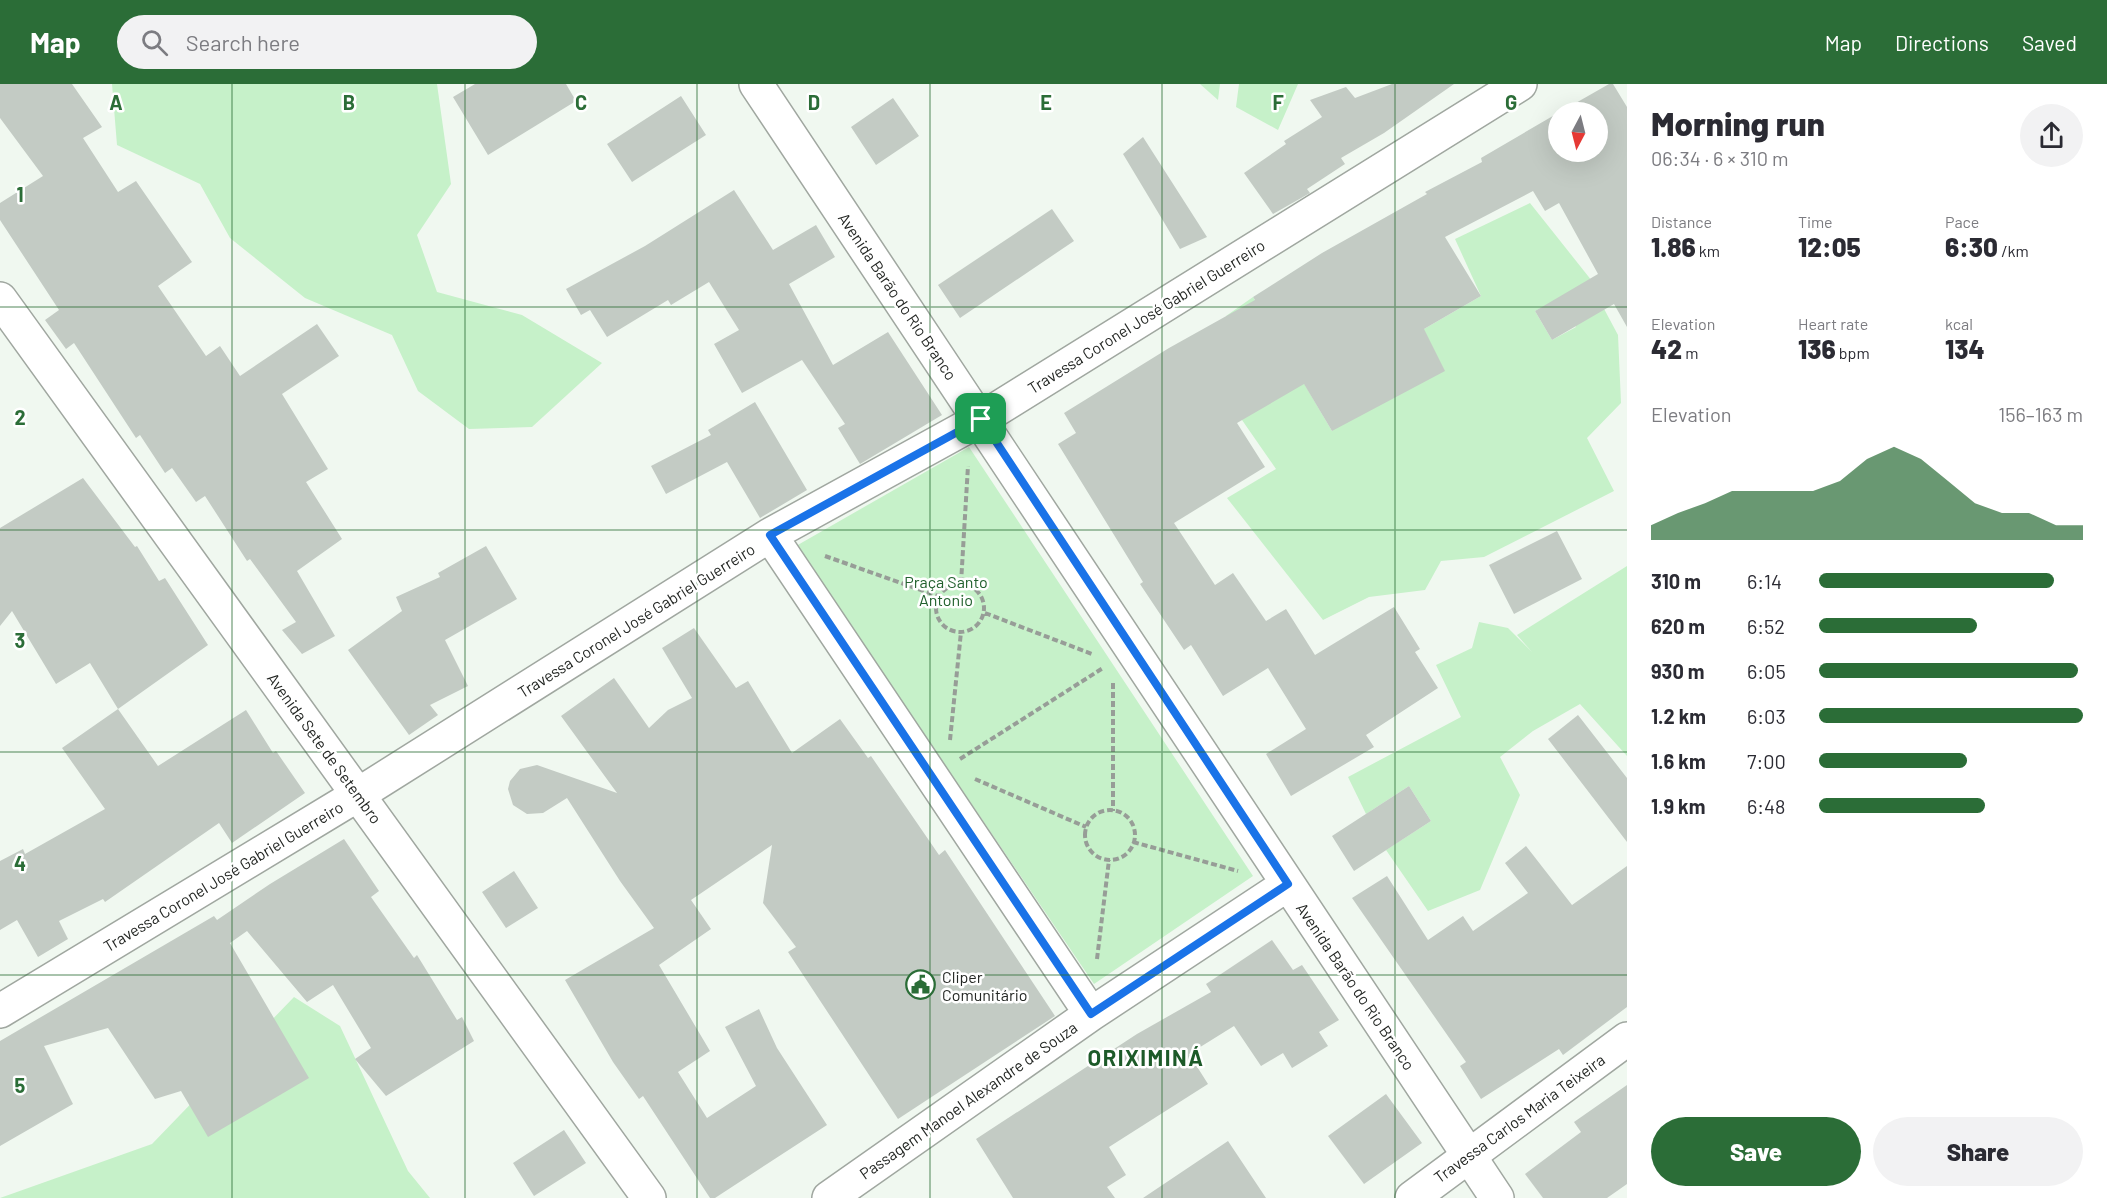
<!DOCTYPE html>
<meta charset="utf-8">
<style>
body{margin:0;font-family:Barlow,sans-serif;background:#f2f2f3;color:#2b2b33;height:100vh;display:flex;flex-direction:column;font-size:22px;white-space:nowrap}
*{box-sizing:border-box;margin:0}
p{font-size:20px;color:#7c7c81}
.icon{flex:none;width:33px;height:33px;fill:none;stroke:currentColor;stroke-width:2;stroke-linecap:round;stroke-linejoin:round}
.map{position:relative;flex:1;overflow:hidden}
.sheet{display:flex;flex-direction:column;background:#fff;width:480px}
.sheet>*{flex:none}
.needle{width:39px;rotate:187deg}
.tools{position:absolute;left:1548px;top:18px;display:grid;gap:12px}
.tools a{display:grid;place-items:center;width:60px;height:60px;border-radius:50%;background:#fff;box-shadow:0 6px 24px #0002;font-size:30px}
.pin{position:absolute;display:grid;place-items:center;width:51px;height:51px;color:#fff;margin:-26px;border-radius:12px;box-shadow:0 3px 9px #0006}
.round{display:grid;place-items:center;flex:none;width:63px;height:63px;border-radius:32px;background:#f2f2f3}
.headline{display:flex;align-items:center;justify-content:space-between;height:102px;padding:0 24px}
h1{font-size:33px;font-weight:800;line-height:45px}
.metrics{display:grid;grid-template-columns:repeat(3,1fr);gap:9px;height:102px;padding:6px 24px}
.metrics div{display:grid;align-content:center}
.metrics b{font-size:26px;font-weight:800}
.metrics small{font-size:16px;font-weight:400}
.metrics p{font-size:16px}
.chart{height:168px;padding:12px 24px}
.chart p{display:flex;justify-content:space-between}
.chart svg{width:100%;height:108px;margin-top:6px;fill:#2b6d37;opacity:.7}
.button{display:flex;gap:12px;margin-top:auto;padding:12px 24px}
.button a{flex:1;height:69px;border-radius:36px;background:#2b6d37;color:#fff;font-size:24px;font-weight:800;line-height:69px;text-align:center}
.button a+a{background:#f2f2f3;color:#2b2b33}
ul{padding:0 24px;list-style:none;font-size:20px}
li{display:grid;grid-template-columns:96px 72px 1fr;align-items:center;height:45px}
li i{height:15px;border-radius:8px;background:#2b6d37}
header{display:flex;align-items:center;gap:36px;box-sizing:border-box;height:84px;padding:0 30px;background:#2b6d37;color:#fff}
header strong{font-size:28px}
nav{display:flex;gap:33px;margin-inline-start:auto;font-size:21px}
.search{width:420px;height:54px;background:#f2f2f3;display:flex;align-items:center;gap:15px;box-sizing:border-box;padding:0 21px;border-radius:33px;color:#7c7c81;font-size:22px}
main{display:flex;flex:1;min-height:0}
.map>svg:first-child{display:block}
</style>
<header>
<strong>Map</strong>
<div class="search"><svg class="icon" aria-label="search" viewBox="0 0 24 24"><circle cx="10" cy="10" r="6"/><path d="M15 15l6 6"/></svg>Search here</div>
<nav><a>Map</a><a>Directions</a><a>Saved</a></nav>
</header>
<main>
<div class="map">
<svg width="1627" height="1114" viewBox="0 0 1627 1114">
<rect width="100%" height="100%" fill="#f0f8f0"/>
<!-- green -->
<path fill="#c6f1c9" d="M112,0H437L451,100L417,151L437,208L522,231L602,279L532,343L469,345L418,307L392,251L305,214L230,154L200,100L117,61Z
M1200,0H1220L1218,16Z
M1239,0H1298L1278,46L1236,23Z
M1530,119L1592,197L1535,227L1552,256L1576,243L1562,219L1595,208L1618,251L1621,319L1587,354L1614,407L1484,473L1441,477L1425,506L1369,513L1323,536L1227,414L1276,385L1242,336L1226,232L1253,213L1332,347L1424,245L1481,212L1455,155Z
M969,363L1253,792L1094,900L796,462Z
M1627,482V672L1580,620L1533,647L1500,673L1520,711L1480,806L1428,827L1386,766L1431,737L1409,702L1366,730L1348,693L1461,633L1436,581L1472,564L1479,538L1508,544L1532,568L1517,551Z
M294,913L340,942L408,1087L430,1114H0L152,1060Z"/>
<!-- building -->
<path fill="#c3cbc4" d="M0,0H72L102,43L83,54L118,108L136,97L192,178L158,202L206,272L220,262L240,292L317,240L339,272L282,310L328,385L306,398L342,455L297,487L335,552L302,570L282,546L296,538L250,475L247,477L205,412L196,418L172,384L165,389L140,351L136,354L74,259L66,265L45,236L59,226L0,136V119L43,92L0,34Z
M475,0H566L576,17L488,71L453,13Z
M1392,0H1454L1384,49L1341,74L1345,80L1307,105L1310,109L1273,130L1244,89L1286,60L1284,57L1322,33L1310,16L1346,3L1355,14Z
M1609,0H1613L1627,23V243L1614,220L1552,256L1535,227L1598,190L1559,119L1545,127L1533,107L1445,153L1481,212L1424,245L1445,287L1332,347L1304,300L1237,339L1265,383L1174,439L1215,501L1233,489L1266,537L1286,525L1315,571L1394,523L1420,565L1415,568L1438,604L1366,651L1374,663L1291,712L1266,670L1306,645L1268,584L1223,612L1191,561L1184,566L1140,500L1143,498L1058,360L1076,349L1064,329L1169,264L1255,216L1253,213L1322,169L1427,110L1425,108L1482,78L1481,74L1558,29V68H1598V28H1560Z
M681,12L706,51L632,98L607,60Z
M893,14L919,52L876,81L851,43Z
M1143,53L1207,153L1180,165L1123,70Z
M734,106L773,166L816,141L835,173L789,200L833,281L888,248L942,331L860,380L838,344L845,340L802,276L742,309L714,260L739,246L709,198L671,221L668,216L607,253L590,226L581,231L566,205L645,162Z
M1052,125L1074,157L960,234L938,201Z
M755,318L807,406L760,434L727,378L666,410L651,382L711,351L708,346Z
M83,394L135,463L137,462L159,497L165,494L208,561L118,625L90,579L56,600L12,527L0,542V444Z
M1557,447L1582,495L1514,530L1489,481Z
M486,462L517,515L445,556L468,602L430,621L438,631L409,651L348,566L402,527L396,513L440,493L438,489Z
M694,544L736,604L748,597L792,669L840,635L868,674L871,672L939,771L945,766L1055,932L898,1035L788,868L796,863L763,819L772,761L691,816L711,845L659,881L710,967L678,988L707,1034L756,1002L725,943L759,925L777,964L827,1041L715,1114H710L643,1012L639,1015L613,978L565,896L654,844L620,797L567,714L543,729L527,730L513,721L508,705L510,697L520,685L537,681L617,709L561,632L614,594L649,644L668,626L692,614L662,564Z
M118,625L158,682L246,626L273,669L276,667L305,709L232,759L219,739L105,818L103,815L59,837L68,855L38,873L17,836L0,846V777L23,765L25,770L105,725L62,664Z
M1578,631L1627,694V758L1548,655Z
M1409,702L1431,737L1354,787L1332,752Z
M344,755L379,807L371,813L414,874L417,871L457,936L462,933L474,957L386,1012L355,975L371,964L333,901L307,918L247,847L230,859L309,994L208,1053L181,1007L155,1015L108,944L44,962L73,1020L0,1062V957L214,832L217,836L270,800Z
M1526,762L1572,821L1627,782V923L1563,971L1559,965L1481,1015L1460,982L1466,978L1352,814L1387,792L1428,856L1463,832L1473,847L1528,809L1505,779Z
M514,787L538,824L506,844L482,808Z
M1272,856L1293,886L1302,881L1339,936L1319,948L1328,962L1292,984L1283,969L1261,982L1234,942L1189,970L1208,1000L1109,1063L1126,1091L1107,1103L1115,1114H1013L976,1055L1137,950L1211,908L1206,900Z
M1627,1001V1100L1607,1114H1543L1525,1090L1581,1048L1574,1038Z
M1386,1010L1422,1059L1364,1100L1328,1052Z
M564,1046L586,1079L534,1112L513,1079Z
M1228,1057L1266,1114H1143Z"/>
<g fill="none" stroke-linecap="round" stroke-linejoin="round">
<defs>
<path id="minor" d="M756,0L1497,1114
M0,215L649,1114
M770,451L1091,930
M0,927L359,710L770,451L981,335L1520,0
M829,1114L1091,930L1288,800"/>
<path id="tertiary" d="M1412,1114L1627,955"/>
</defs>
<!-- minor casing -->
<use href="#minor" stroke="#a0a7a0" stroke-width="36"/>
<!-- tertiary casing -->
<use href="#tertiary" stroke="#a0a7a0" stroke-width="36"/>
<!-- path -->
<path stroke="#979d97" stroke-width="4" stroke-dasharray="6 3" stroke-linecap="butt" d="M825,472L938,512
M961,499L968,382
M936 524a24 24 0 1 1 48 0a24 24 0 1 1-48 0Z
M985,529L1092,570
M1113,599V727
M950,656L961,548
M960,675L1103,584
M975,695L1086,743
M1085 751a25 25 0 1 1 50 0a25 25 0 1 1-50 0Z
M1133,758L1238,787
M1097,875L1109,776"/>
<!-- minor -->
<use href="#minor" stroke="#fff" stroke-width="33"/>
<!-- tertiary -->
<use href="#tertiary" stroke="#fff" stroke-width="33"/>
</g>
<g fill="none" stroke-linecap="round" stroke-linejoin="round">
<defs>
<path id="route" d="M981,335L1288,800L1091,930L770,451Z"/>
</defs>
<!-- route casing -->
<use href="#route" stroke="#fff" stroke-width="12"/>
<!-- route -->
<use href="#route" stroke="#1a73e8" stroke-width="8"/>
</g>
<!-- grid -->
<path fill="none" stroke="#2b6d37" stroke-width="1.5" stroke-opacity="0.55" d="M232,0V1114M465,0V1114M697,0V1114M930,0V1114M1162,0V1114M1395,0V1114M0,223H1627M0,446H1627M0,668H1627M0,891H1627"/>
<!-- icons -->
<defs>
<symbol id="civic-ring" viewBox="-11 -11 22 22"><circle r="9.5" fill="#fff" stroke="#2b6d37" stroke-width="1.5"/><path d="M-.6-6.5H3V-4.5H.6V-3L4-1V1h2V6H-6V1h2V-1L-.6-3ZM-1.2 2.5V6h2.4V2.5Z" fill="#2b6d37"/></symbol>
</defs>
<g fill-rule="evenodd">
<use href="#civic-ring" x="904" y="884" width="33" height="33"/>
</g>
<g text-anchor="middle" dominant-baseline="central" stroke-width="5" stroke-linejoin="round" paint-order="stroke">
<!-- street labels -->
<g font-size="16" fill="#242724" stroke="#fff">
<text transform="translate(898 212) rotate(56)">Avenida Barão do Rio Branco</text>
<text transform="translate(1146 232) rotate(-32)">Travessa Coronel José Gabriel Guerreiro</text>
<text transform="translate(636 536) rotate(-32)">Travessa Coronel José Gabriel Guerreiro</text>
<text transform="translate(325 664) rotate(54)">Avenida Sete de Setembro</text>
<text transform="translate(223 792) rotate(-31)">Travessa Coronel José Gabriel Guerreiro</text>
<text transform="translate(1356 902) rotate(56)">Avenida Barão do Rio Branco</text>
<text transform="translate(968 1016) rotate(-35)">Passagem Manoel Alexandre de Souza</text>
<text transform="translate(1519 1034) rotate(-36)">Travessa Carlos Maria Teixeira</text>
</g>
<!-- park labels -->
<g font-size="16" fill="#22612e" stroke="#fff">
<text x="946" y="497">Praça Santo<tspan x="946" dy="18">Antonio</tspan></text>
</g>
<!-- poi labels -->
<g font-size="16" fill="#242724" stroke="#fff" text-anchor="start">
<text x="942" y="892">Cliper<tspan x="942" dy="18">Comunitário</tspan></text>
</g>
<!-- district labels -->
<g font-size="22" font-weight="bold" letter-spacing="1.5" fill="#1d5a29" stroke="#fff">
<text x="1146" y="973">ORIXIMINÁ</text>
</g>
</g>
<g font-size="20" text-anchor="middle" font-weight="bold" fill="#2b6d37" stroke="#fff" stroke-width="5" stroke-linejoin="round" paint-order="stroke">
<text x="116" y="26">A</text>
<text x="349" y="26">B</text>
<text x="581" y="26">C</text>
<text x="814" y="26">D</text>
<text x="1046" y="26">E</text>
<text x="1278" y="26">F</text>
<text x="1511" y="26">G</text>
<text x="20" y="118">1</text>
<text x="20" y="341">2</text>
<text x="20" y="564">3</text>
<text x="20" y="787">4</text>
<text x="20" y="1009">5</text>
</g>
</svg>
<div class="tools">
<a><svg class="needle" viewBox="-14 -14 28 28"><path d="M0-13l5 13h-10z" fill="#e53935"/><path d="M0 13l5-13h-10z" fill="#7c7c81"/></svg></a>
</div>
<div class="pin" style="left:981px;top:335px;background:#1e9e55"><svg class="icon" aria-label="arrive" viewBox="0 0 24 24"><path d="M6 21V4h12l-3 4 3 4H6"/></svg></div>
</div>
<section class="sheet">
<div class="headline"><div><h1>Morning run</h1><p>06:34 · 6 × 310 m</p></div><a class="round"><svg class="icon" aria-label="share" viewBox="0 0 24 24"><path d="M12 15V3M7 8l5-5 5 5M5 13v7h14v-7"/></svg></a></div>
<div class="metrics">
<div><p>Distance</p><b>1.86<small> km</small></b></div>
<div><p>Time</p><b>12:05</b></div>
<div><p>Pace</p><b>6:30<small> /km</small></b></div>
</div>
<div class="metrics">
<div><p>Elevation</p><b>42<small> m</small></b></div>
<div><p>Heart rate</p><b>136<small> bpm</small></b></div>
<div><p>kcal</p><b>134</b></div>
</div>
<div class="chart"><p><span>Elevation</span>156–163 m</p>
<svg viewBox="0 0 160 44" preserveAspectRatio="none"><path d="M0 44V38L10 33L20 29L30 24L40 24L50 24L60 24L70 20L80 11L90 6L100 11L110 20L120 29L130 33L140 33L150 38L160 38V44z"/></svg>
</div>
<ul>
<li><b>310 m</b>6:14<i style="width:89%"></i></li>
<li><b>620 m</b>6:52<i style="width:60%"></i></li>
<li><b>930 m</b>6:05<i style="width:98%"></i></li>
<li><b>1.2 km</b>6:03<i style="width:100%"></i></li>
<li><b>1.6 km</b>7:00<i style="width:56%"></i></li>
<li><b>1.9 km</b>6:48<i style="width:63%"></i></li>
</ul>
<div class="button"><a>Save</a><a>Share</a></div>
</section>
</main>
